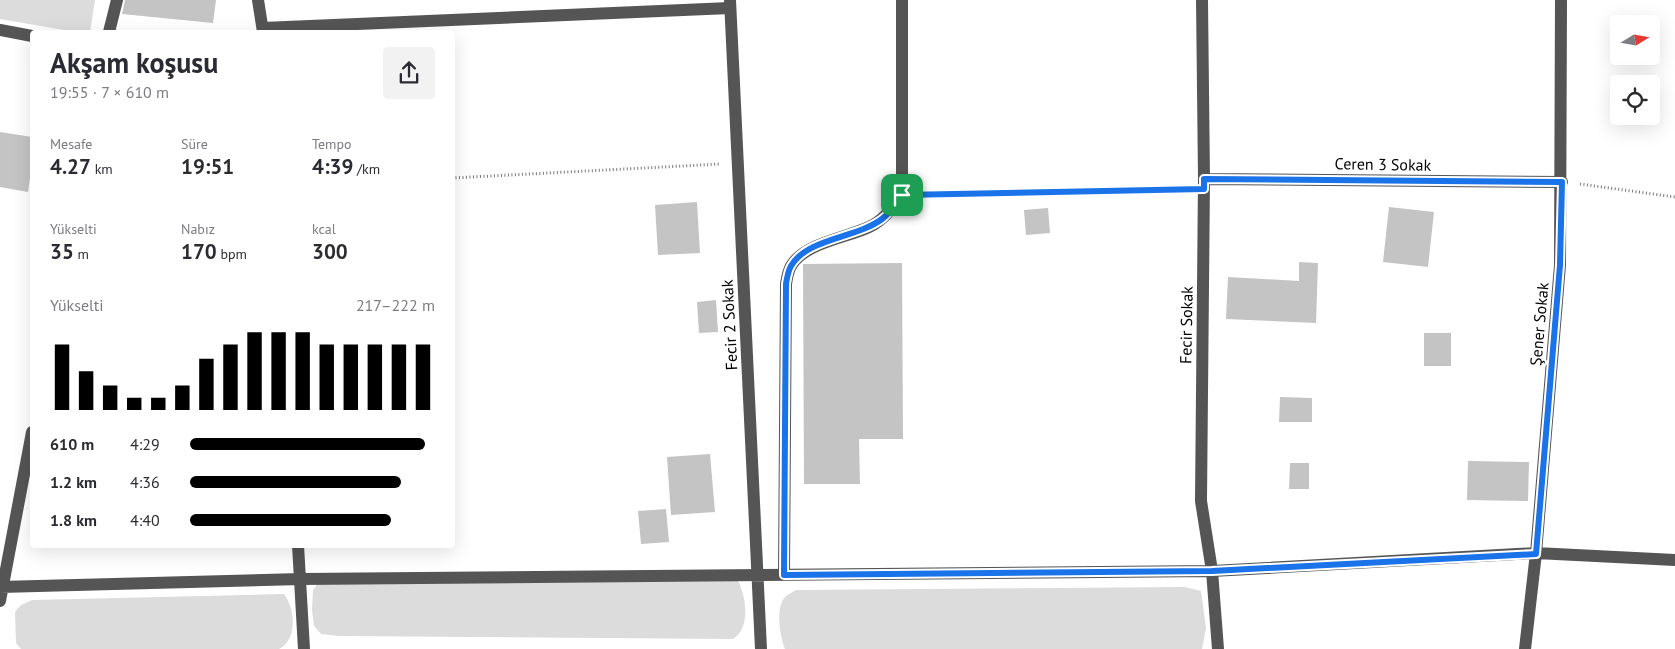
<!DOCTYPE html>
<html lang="tr">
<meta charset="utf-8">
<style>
body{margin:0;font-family:"PT Sans",sans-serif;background:#f2f2f3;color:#2b2b33;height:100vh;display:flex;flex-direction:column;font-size:19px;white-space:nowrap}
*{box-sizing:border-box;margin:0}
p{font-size:16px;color:#7c7c81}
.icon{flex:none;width:28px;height:28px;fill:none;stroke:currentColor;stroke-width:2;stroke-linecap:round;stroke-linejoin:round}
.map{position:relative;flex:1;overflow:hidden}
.side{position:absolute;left:30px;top:30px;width:425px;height:518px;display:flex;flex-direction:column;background:#fff;border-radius:5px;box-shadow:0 5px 20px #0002}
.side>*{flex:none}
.needle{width:32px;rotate:79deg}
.buttons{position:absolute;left:1610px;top:15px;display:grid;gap:10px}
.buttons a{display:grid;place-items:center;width:50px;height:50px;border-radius:5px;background:#fff;box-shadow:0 5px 20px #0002;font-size:25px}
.pin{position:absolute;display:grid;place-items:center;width:42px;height:42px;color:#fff;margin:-21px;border-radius:10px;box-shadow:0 2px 8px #0006}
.round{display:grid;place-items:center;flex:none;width:52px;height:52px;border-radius:5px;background:#f2f2f3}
.summary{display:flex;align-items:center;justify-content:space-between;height:85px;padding:0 20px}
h1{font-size:28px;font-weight:700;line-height:38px}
.metrics{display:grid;grid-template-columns:repeat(3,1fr);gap:8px;height:85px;padding:5px 20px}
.metrics div{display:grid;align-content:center}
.metrics b{font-size:21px;font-weight:700}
.metrics small{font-size:14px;font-weight:400}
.metrics p{font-size:14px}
.chart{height:140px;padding:10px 20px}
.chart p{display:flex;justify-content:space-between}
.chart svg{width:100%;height:90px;margin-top:5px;stroke:#000;stroke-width:6}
ul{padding:0 20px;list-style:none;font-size:16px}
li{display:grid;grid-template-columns:80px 60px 1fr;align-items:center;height:38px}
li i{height:12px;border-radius:6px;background:#000}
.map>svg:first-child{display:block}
</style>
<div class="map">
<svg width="1675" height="649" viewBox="0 0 1675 649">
<rect width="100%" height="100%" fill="#fff"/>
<!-- green -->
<path fill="#dcdcdc" d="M0,0H95L90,32H76L0,19Z
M735,576C746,592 752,627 733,639L339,636L321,634L314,626L312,610L313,590L319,582Z
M1185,587L1201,591L1206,628L1202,649H785C780,637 775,608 785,597C788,594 793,592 796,590Z
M284,594C295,608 298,640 279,649H21L16,643L15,612L21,605L32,600Z"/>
<!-- building -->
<path fill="#c4c4c4" d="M125,0H216L213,23L122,14Z
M0,132L32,137V164L28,192L0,187Z
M697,202L700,253L658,255L655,205Z
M1389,207L1434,212L1428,267L1383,262Z
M1048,208L1050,233L1026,235L1024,210Z
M1299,262L1318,263L1316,323L1226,319L1228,277L1299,281Z
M902,263L903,439H859L860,484H804L803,264Z
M716,300L718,332L699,333L697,302Z
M1424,333H1451V366H1424Z
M1280,397L1312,398V422H1279Z
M710,454L715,512L671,515L667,457Z
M1468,461L1529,462L1528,501L1467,500Z
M1290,463H1309V489H1289Z
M666,509L669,542L641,544L638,511Z"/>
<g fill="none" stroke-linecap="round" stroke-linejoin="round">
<!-- path -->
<path stroke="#777" stroke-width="3" stroke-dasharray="1 2.5" stroke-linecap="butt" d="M452,178L721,164
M1580,184L1675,197
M920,195L1186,189"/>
<!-- minor -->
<path stroke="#555" stroke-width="12" d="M258,0L263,32
M730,0L761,649
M1202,0L1204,179L1201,501L1212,571L1218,649
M263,28L730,8
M0,30L32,36
M109,32L117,0
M1204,179L1562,182
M298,545L304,649
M784,575L786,284C787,278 788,271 791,266C804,243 846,238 869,227C884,220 892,208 902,195V0
M0,587L301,579L1212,571L1536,553L1675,560
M0,601L32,432
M1525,649L1536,553L1560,265L1561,0"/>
</g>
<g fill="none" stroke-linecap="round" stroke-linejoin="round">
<defs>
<path id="route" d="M1204,179L1562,182L1560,265L1536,554L1212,571L784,575L786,284C787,278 788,271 791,266C807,238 857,238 882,219C890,213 896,203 902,195L1204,189Z"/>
</defs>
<!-- route casing -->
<use href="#route" stroke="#fff" stroke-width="10"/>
<!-- route -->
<use href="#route" stroke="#1a73e8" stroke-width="6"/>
</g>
<g text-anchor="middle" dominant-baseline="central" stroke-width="4.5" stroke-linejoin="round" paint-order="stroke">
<!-- street labels -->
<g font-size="16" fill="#000" stroke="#fff">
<text transform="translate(1383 164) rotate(1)">Ceren 3 Sokak</text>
<text transform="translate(1539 324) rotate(-85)">Şener Sokak</text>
<text transform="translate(729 325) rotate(-93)">Fecir 2 Sokak</text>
<text transform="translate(1186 325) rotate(-89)">Fecir Sokak</text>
</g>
</g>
</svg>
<div class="buttons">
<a><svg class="needle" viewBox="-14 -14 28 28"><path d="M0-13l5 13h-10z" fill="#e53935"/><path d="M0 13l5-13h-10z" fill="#7c7c81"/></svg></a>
<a><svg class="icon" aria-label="locate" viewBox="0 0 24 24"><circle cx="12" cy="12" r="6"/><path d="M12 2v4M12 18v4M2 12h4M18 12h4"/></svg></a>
</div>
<div class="pin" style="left:902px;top:195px;background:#1e9e55"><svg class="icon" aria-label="arrive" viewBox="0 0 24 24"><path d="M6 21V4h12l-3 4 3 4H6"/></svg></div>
<section class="side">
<div class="summary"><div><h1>Akşam koşusu</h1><p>19:55 · 7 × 610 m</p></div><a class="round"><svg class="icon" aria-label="share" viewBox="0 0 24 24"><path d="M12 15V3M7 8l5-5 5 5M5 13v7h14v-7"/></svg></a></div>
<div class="metrics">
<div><p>Mesafe</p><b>4.27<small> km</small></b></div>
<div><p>Süre</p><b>19:51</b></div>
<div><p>Tempo</p><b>4:39<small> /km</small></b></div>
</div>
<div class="metrics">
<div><p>Yükselti</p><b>35<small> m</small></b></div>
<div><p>Nabız</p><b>170<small> bpm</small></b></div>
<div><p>kcal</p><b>300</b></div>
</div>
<div class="chart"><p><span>Yükselti</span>217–222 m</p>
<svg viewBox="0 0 160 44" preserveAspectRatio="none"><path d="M5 44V12M15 44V25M25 44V32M35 44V38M45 44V38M55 44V32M65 44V19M75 44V12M85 44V6M95 44V6M105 44V6M115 44V12M125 44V12M135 44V12M145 44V12M155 44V12"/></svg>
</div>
<ul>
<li><b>610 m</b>4:29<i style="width:96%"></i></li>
<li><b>1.2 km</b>4:36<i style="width:86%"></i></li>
<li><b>1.8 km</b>4:40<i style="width:82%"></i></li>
</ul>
</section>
</div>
